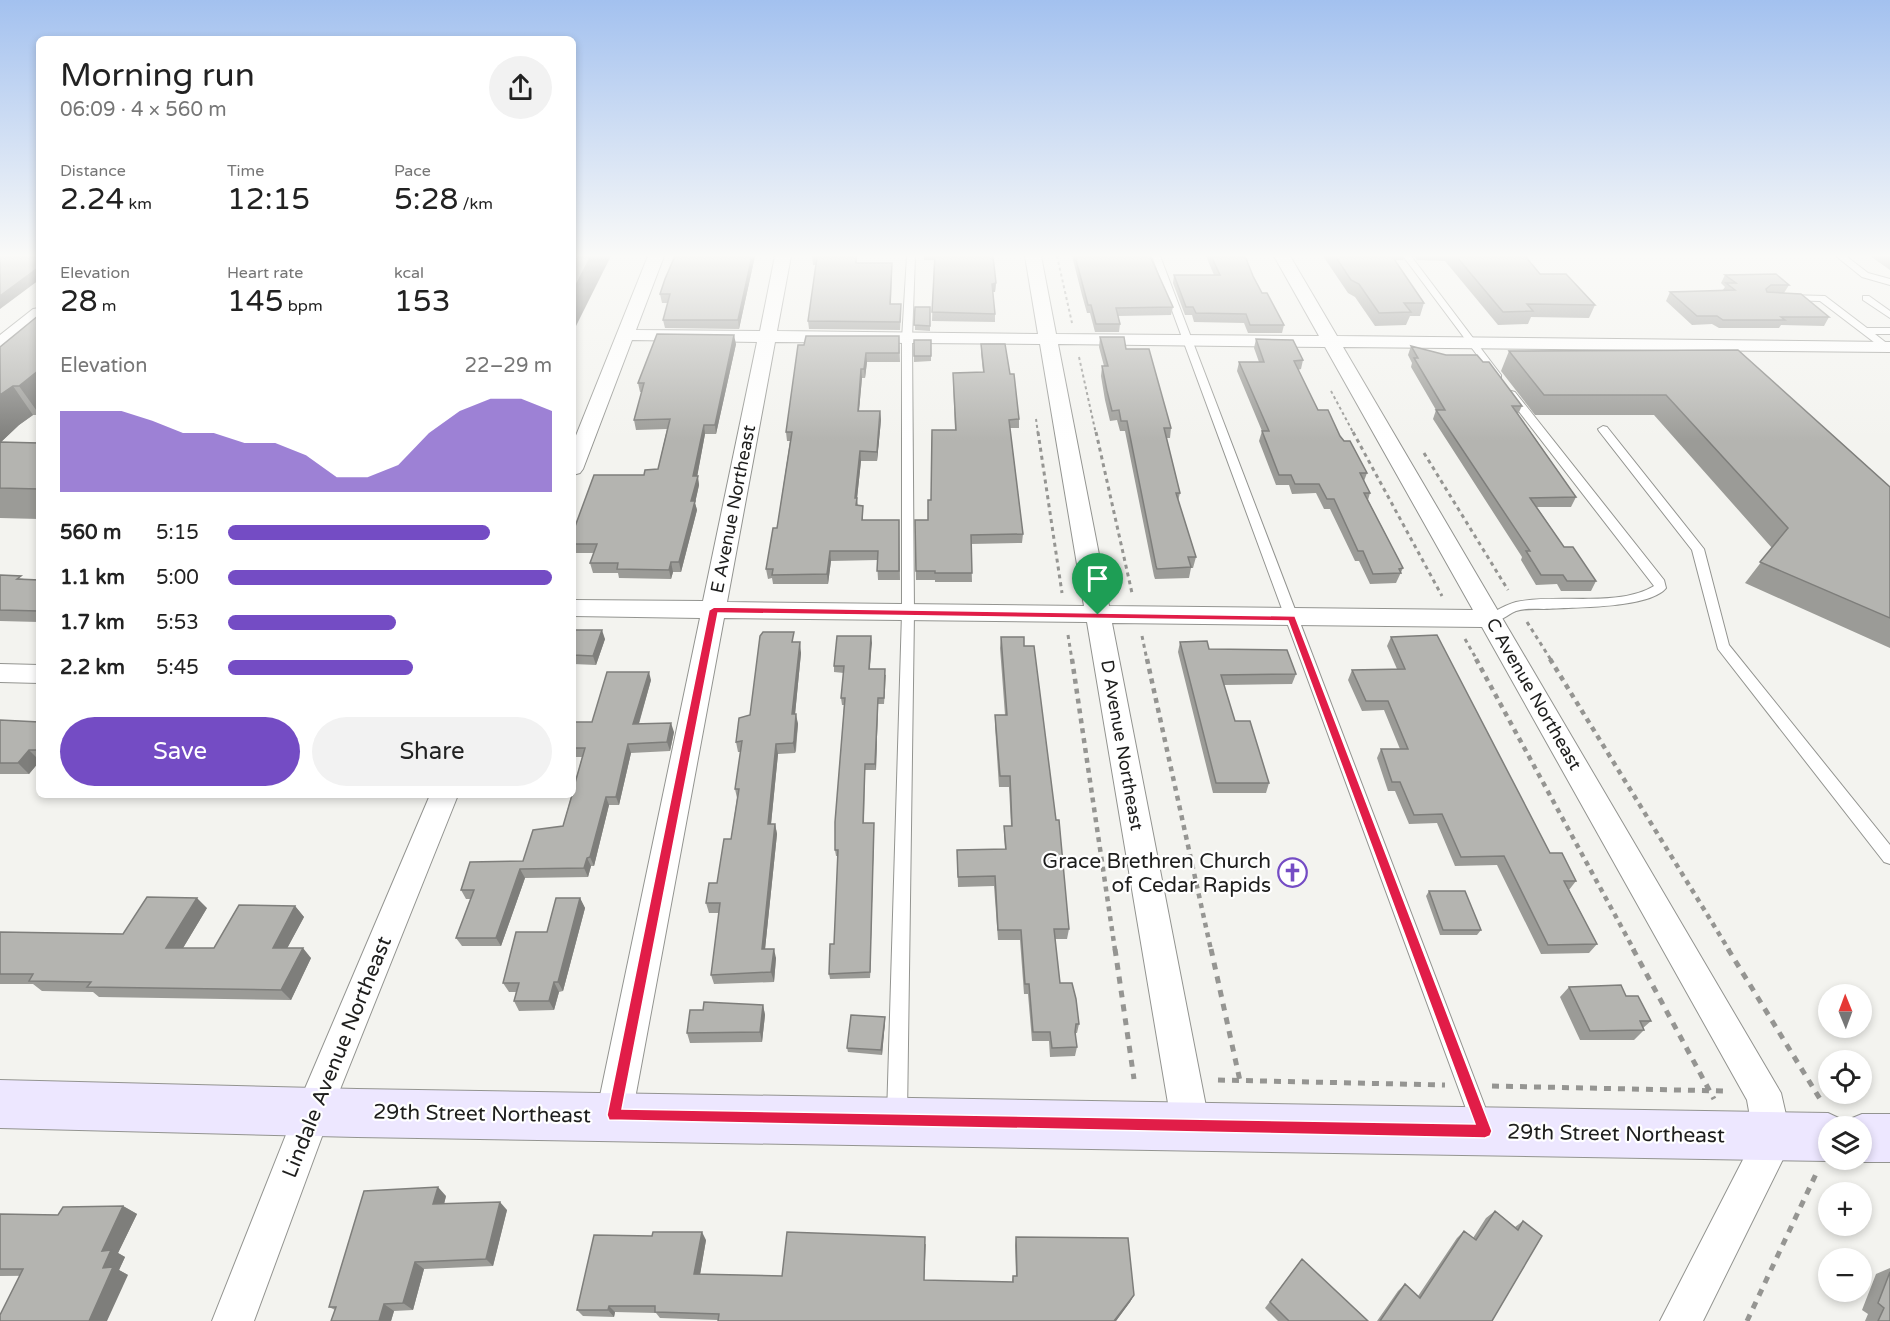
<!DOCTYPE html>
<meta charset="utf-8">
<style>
body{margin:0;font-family:"Varela Round",sans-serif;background:#f2f2f2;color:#222;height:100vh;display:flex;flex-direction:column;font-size:22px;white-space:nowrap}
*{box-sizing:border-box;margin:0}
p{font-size:20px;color:#767676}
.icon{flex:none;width:33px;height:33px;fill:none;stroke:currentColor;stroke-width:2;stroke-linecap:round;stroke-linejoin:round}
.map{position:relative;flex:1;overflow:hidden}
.panel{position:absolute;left:36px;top:36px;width:540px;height:762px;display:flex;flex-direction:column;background:#fff;border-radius:9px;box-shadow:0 3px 9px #0003}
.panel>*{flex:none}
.needle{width:39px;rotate:359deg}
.tools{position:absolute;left:1818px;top:984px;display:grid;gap:12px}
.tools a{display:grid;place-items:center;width:54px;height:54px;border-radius:50%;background:#fff;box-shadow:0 3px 9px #0003;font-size:30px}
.pin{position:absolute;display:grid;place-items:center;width:51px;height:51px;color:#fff;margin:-62px -26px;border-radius:50% 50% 50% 0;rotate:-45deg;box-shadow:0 0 6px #0007}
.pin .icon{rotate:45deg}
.round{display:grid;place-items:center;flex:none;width:63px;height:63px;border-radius:32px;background:#f2f2f2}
.headline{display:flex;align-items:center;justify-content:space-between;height:102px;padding:0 24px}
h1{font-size:33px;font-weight:600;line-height:45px}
.metrics{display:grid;grid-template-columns:repeat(3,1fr);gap:9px;height:102px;padding:6px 24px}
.metrics div{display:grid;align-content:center}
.metrics b{font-size:30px;font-weight:600}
.metrics small{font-size:16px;font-weight:400}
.metrics p{font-size:16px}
.chart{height:168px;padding:12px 24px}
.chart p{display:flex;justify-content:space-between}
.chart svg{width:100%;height:108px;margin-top:6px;fill:#744cc4;opacity:.7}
.primary-button{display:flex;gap:12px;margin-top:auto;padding:12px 24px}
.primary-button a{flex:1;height:69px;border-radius:36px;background:#744cc4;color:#fff;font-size:24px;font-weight:600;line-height:69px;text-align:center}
.primary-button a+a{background:#f2f2f2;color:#222}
ul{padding:0 24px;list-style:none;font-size:20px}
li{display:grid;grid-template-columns:96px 72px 1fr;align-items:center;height:45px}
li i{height:15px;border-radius:8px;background:#744cc4}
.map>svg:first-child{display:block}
</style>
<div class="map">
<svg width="1890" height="1321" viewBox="0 0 1890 1321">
<rect width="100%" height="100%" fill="#f3f3ef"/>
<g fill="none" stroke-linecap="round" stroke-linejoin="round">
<defs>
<path id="service" d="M907,256H915L912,339L914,613L907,1116L904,1123L897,1126L890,1123L887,1116L902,613V339Z
M1152,256H1160L1492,1125L1489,1132L1482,1135L1475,1132L1472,1125Z
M1403,256H1411L1501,375V379H1495Z
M1836,256H1846L1868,273L1890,279V285L1862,277Z
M1787,295L1825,296L1867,328H1890V334H1875L1889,345L1890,348L1883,349L1820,301L1784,300L1783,298Z
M1863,296H1869L1890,311V318L1863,300Z
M1511,391L1515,392L1664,580L1666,588C1649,609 1572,607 1544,609C1535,609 1525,608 1516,611C1506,615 1498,625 1486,622L1485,619L1486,616C1496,611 1505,605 1516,602C1556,593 1618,608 1654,586L1507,396L1506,394Z
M1603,426L1607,427L1704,549L1729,645L1890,845V864L1884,862L1718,649L1692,550L1599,431L1598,429Z"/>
<path id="minor" d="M648,256H664L636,330L760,331L775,256H791L777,331L1038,334L1025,256H1041L1056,334L1319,336L1274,256H1290L1337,336L1890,342V352L1343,347L1781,1093L1789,1128L1788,1149L1703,1321H1660L1751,1144L1752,1128L1747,1100L1482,627L1112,623L1210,1127L1204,1140L1191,1146L1178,1140L1172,1127L1087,622L724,618L632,1115L627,1128L614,1133L601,1128L596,1115L700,618L573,616V600L703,601L757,342L632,340L583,469L580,473L573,475V443ZM775,342L1040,344L1084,606L727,602ZM1058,344L1325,347L1473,610L1109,606Z
M39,308V321L6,348L0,349V335L33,309Z
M0,664L39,665V683L0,682Z
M430,795H458L331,1112L254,1321H212L295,1112Z"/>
<path id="secondary" d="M0,1080L357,1089L1828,1113L1845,1121L1862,1114H1890V1162H1862L1856,1160H1862V1126H1828V1160H1832L1828,1161L357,1137L0,1128Z"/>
</defs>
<!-- service casing -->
<use href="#service" stroke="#939490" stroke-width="2"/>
<!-- minor casing -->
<use href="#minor" stroke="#939490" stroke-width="2"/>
<!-- secondary casing -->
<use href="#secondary" stroke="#939490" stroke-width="2"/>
<!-- path-far3 -->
<path stroke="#959592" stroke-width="2" stroke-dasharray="3 3" stroke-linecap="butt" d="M1057,256L1072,323
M1079,357L1096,434
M1331,391L1354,434
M1036,419L1038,434"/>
<!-- path-far2 -->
<path stroke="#959592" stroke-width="3" stroke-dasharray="4 4" stroke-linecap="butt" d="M1038,432L1062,593
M1096,432L1132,593
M1353,432L1442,596
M1424,453L1508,590
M1527,622L1551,660
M1068,635L1072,660
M1142,636L1147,660
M1465,639L1477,660"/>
<!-- path-far1 -->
<path stroke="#959592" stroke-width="4.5" stroke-dasharray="5 5" stroke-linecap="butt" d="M1072,659L1115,950
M1147,659L1211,950
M1476,659L1634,950
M1550,659L1729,950"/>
<!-- path -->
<path stroke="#959592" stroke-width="5" stroke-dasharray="7 7" stroke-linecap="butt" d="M1115,949L1134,1079
M1211,949L1240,1081
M1633,949L1714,1099
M1728,949L1820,1099
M1218,1080L1445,1085
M1492,1086L1724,1091
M1747,1321L1816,1174"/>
<!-- service -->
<use href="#service" fill="#fff" fill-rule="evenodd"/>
<!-- minor -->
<use href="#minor" fill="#fff" fill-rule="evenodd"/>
<!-- secondary -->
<use href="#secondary" fill="#ede7ff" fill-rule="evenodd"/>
</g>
<!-- wall -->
<path fill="#9b9b97" d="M755,256L739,329L665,328L663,320L668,303H662L660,294Z
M812,256L857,263H892L891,304L901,312L900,330L809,329L808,321L816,265H813Z
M924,256H993L996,283L995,292H993L995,314V322L932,321L934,260H924Z
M1072,256H1150L1173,307L1171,315L1118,316L1120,324L1119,332H1095L1090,313H1087L1082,295Z
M1206,256H1245L1253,276L1262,293L1284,325L1282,333H1248L1244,323L1194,322L1192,315H1185L1173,283L1174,275H1214Z
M1323,256H1404L1403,260H1394L1424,303L1420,316H1410L1406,325L1375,326L1355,297L1348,293Z
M1413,256H1525L1540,274L1595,305L1589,318L1531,317L1528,324L1498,325L1445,261L1417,260Z
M1870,256H1890V270Z
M1725,275L1789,285L1784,293L1829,317L1824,326L1781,325L1779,328H1719L1712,324L1692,325L1666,301L1670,292L1722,291L1725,287L1721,283Z
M915,307H930V331L915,330Z
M39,315V415H33L19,425L1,442L39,443V519L0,518V347Z
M899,336L900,362H867L865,378H862L859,411H880L881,420L877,461H861L857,498L858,505L863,506V520H899L900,580H878L877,560L831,561L828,584H773L772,578L768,579L766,569L777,528L790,441H787L786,432L804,345Z
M1100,337L1126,349L1171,428L1170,438H1166L1180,493L1178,501L1196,557L1193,568H1191L1189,578L1155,579L1154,576L1125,431H1120L1117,420L1110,421L1105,400L1101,376L1102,366H1104L1099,347Z
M1256,339L1303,360L1301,369L1298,370L1318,410L1340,436L1367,473L1364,481L1370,493L1368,500L1403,568L1396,583L1370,584L1359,561H1355L1330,509H1324L1316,493L1292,494L1289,485H1276L1259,441L1262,431L1237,371L1239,362H1259L1254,348Z
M914,340H931V361L914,362Z
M736,344L716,434H705L697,476L699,485L695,503L697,510L681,572H673L671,579L619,578L618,573H593L590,563L594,553H573V532L644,475L658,469L667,429L636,430L634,420L642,392H640L638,383Z
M981,344L1010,374L1019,419V428H1010L1023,534L1022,543L971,544L972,582H935V580H916L915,520H928L931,500L955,430L953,381L983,372L981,353Z
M1411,346L1522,406L1518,414L1576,497L1571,507H1537L1564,547L1596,581L1591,591H1561L1557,584L1536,585L1521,560L1522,557L1433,419L1436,410L1411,367L1412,363L1408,355Z
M1738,350L1890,487V648L1745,583L1772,548L1654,415H1535L1501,371L1509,351Z
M0,575L24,579L39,580V622L0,621Z
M573,630L605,639L596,665L573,664Z
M871,636L870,669L886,675L884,704H878L876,770H865L864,823H874V829L870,978L830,979L829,974L834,944L838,856H836L835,850L844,705H842L841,698L844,673L834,672V666Z
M1001,637L1069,929L1067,939H1055L1060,983L1079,1024L1077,1033H1075L1077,1047L1075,1056L1050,1057L1049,1041H1032L1028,994H1024L1020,940H998L994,886L958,887L957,850L1005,849L1004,836V826H1011L1009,787H999L995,726V715H1005L1000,648Z
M1391,637L1550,853L1576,881L1569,890L1597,944L1589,953L1541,954L1497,865L1455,866L1437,823L1409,824L1395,791H1388L1377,758L1381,749H1400L1384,710L1362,711L1348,680L1352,670L1397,669L1387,646Z
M795,642L801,653L795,714L798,724L796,751L795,753L778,754L771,824H775L777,834L765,949L776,958L774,982L714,984L711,975L719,913H709L706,903L717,883L731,839L737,798L735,789L741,752H738L736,742L750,715Z
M1180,642L1209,649L1296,674L1292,684L1224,685L1235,721L1269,783L1266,793H1213L1178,652Z
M651,680L639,724L674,732L670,751L631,753L619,805H609L594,866H591L588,877L525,878L501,946H462L456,938L471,899H466L461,890L523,861L563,826L582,757H574L573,756V722H592Z
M0,720L39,722V762L29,774H0Z
M1429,891L1481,930L1477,935H1440L1426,896Z
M580,898L585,908L563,991L559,992L554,1010L519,1011L514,1001L516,992H509L503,983L547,932Z
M295,906L304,917L287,948L311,958L291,1000L99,997L93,992L42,991L33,984H0V932L123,934L207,908L183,948H214Z
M1569,987L1626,996L1651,1021L1643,1028L1644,1030L1634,1040H1580L1560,997Z
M763,1005L765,1015L762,1042L690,1043L687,1033Z
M885,1017V1022L882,1055L848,1052L847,1048Z
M446,1196L444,1204L507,1210L493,1266L424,1269L413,1310L394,1311L391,1321H331L335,1310L329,1307Z
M123,1206L137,1214L118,1253L125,1257L119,1270L128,1275L0,1276V1214L58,1215Z
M1495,1211L1515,1227L1523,1221L1492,1321H1377L1398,1291L1405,1284L1418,1296L1457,1238L1464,1231L1473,1238L1486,1218Z
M1016,1237L1134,1295L1130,1302L1116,1321H718V1320L660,1318L656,1313L615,1312L614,1317L583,1316L577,1310L706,1240L700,1274L782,1276L926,1244L924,1280L1012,1282L1013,1276H1016L1015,1245Z
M1302,1259L1368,1321H1278L1265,1308Z
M1890,1268V1321H1865L1868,1314L1862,1310L1876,1274Z"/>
<!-- shaded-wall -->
<path fill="#7e7e7b" d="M591,256H611L573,332V291Z
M752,256H755L739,329L738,320Z
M39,267V280L0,309V296Z
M996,283L995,292H992V284Z
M734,335L736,344L716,434L715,425Z
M866,353L867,362L865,378L864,369Z
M861,369L862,378L858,420V411Z
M39,370V414L19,386Z
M13,386L33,415L19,425L0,443V395Z
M880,411L881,420L877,461V452Z
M704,425L705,434L696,483L698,476L699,485L695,503L697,510L681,572L679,562L691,501L693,476Z
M860,451L861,461L856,508L855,498Z
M830,551L831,561L828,584L827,574Z
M671,562L673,572L671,579L669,570Z
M602,630L605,639L596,665L593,656Z
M871,636L872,643L869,675V669Z
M800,642L801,653L794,725L792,714Z
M649,672L651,680L636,733L633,724Z
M878,698V704L876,770L875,764Z
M796,714L798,724L795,753L793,743Z
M671,723L674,732L670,751L667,742Z
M628,744L631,753L619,805L616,797Z
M776,744L778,754L770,834L768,824Z
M29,750L39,760V762L29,774L18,763Z
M606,797L609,805L594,866L590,857Z
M874,823V829L870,978V972Z
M775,824L777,834L764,959L762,949Z
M587,858L591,866L588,877L584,868Z
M520,869L525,878L501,946L496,938Z
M197,898L207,908L177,958L166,948Z
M580,898L585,908L563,991L558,982Z
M295,906L304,917L282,958L273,948Z
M303,948L311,958L291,1000L281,990Z
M774,949L776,958L774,982L771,972Z
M554,982L559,992L554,1010L549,1001Z
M763,1005L765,1015L762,1042L760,1032Z
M885,1017V1022L882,1055L881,1050Z
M438,1187L446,1196L442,1212L433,1204Z
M500,1202L507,1210L493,1266L486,1259Z
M123,1206L137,1214L118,1253L125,1257L119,1270L128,1275L107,1321H89L103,1268L102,1251Z
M702,1232L706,1240L699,1281L694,1274Z
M415,1262L424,1269L413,1310L403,1303Z
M1134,1295L1130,1302L1116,1321H1114Z
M384,1304L394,1311L391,1321H379Z
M609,1306L615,1312L614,1317L608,1310Z"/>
<!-- building -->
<path fill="#b4b4b0" stroke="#7e7e7b" stroke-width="1.5" d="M0,256H39V267L0,296Z
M573,256H591L573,291Z
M675,256H752L738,320H663L670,294H660L665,279Z
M812,256H856V263H892L890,304H901L900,322L808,321L817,257Z
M935,256H993L996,283L992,284L995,314L932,312Z
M1075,256H1150L1173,307L1116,308L1120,324H1096L1091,305H1088Z
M1211,256H1245L1253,276L1262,293H1267L1284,325H1250L1246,314L1196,313L1193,307H1186L1174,275H1220Z
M1335,256H1392L1424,303H1404L1411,312L1379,313L1359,284L1351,280Z
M1456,256H1525L1540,274H1566L1595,305L1527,304L1533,311L1503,312Z
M1776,274L1789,285H1771L1766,289L1767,292L1801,294L1829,317H1781L1785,320H1723L1717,316H1697L1670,292L1735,290L1726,283H1736L1725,275Z
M915,307H930V326L914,325Z
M39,315V370L19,386H13L0,395V347Z
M657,334L734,335L715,425H704L693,476H698L691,501H695L679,562H671L669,570L617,569L618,563H590L597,544H573V532L594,475H644L645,470L658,469L670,419L634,420L644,383H638Z
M806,336H899V353H866L864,369H861L858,411H880L877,452L860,451L855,498H857L856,505L863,506L862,520H899V571H877L878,551H830L827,574L772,575L773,569H766L773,528H777L792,432H786L798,345H804Z
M1100,337H1124L1126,349H1149L1171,428H1164L1180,493H1176L1196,557H1188L1191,567L1157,569L1156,566L1127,421H1121L1119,410L1112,411L1107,391L1102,366H1108Z
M1256,339L1293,340L1303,360L1294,361L1318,410H1328L1340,436L1344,441H1350L1367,473H1360L1370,493H1364L1403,568L1399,569L1401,573L1373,574L1363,551H1358L1334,499H1327L1319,484H1295L1291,475H1279L1262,431H1269L1239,362H1264Z
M914,340H931V356H914Z
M981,344H1005L1010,374H1014L1019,419L1009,420L1023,534L971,535L972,573H935V571H916L915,520H928V500H931L932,430H956L953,373L984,372Z
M1411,346L1446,355H1477L1483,362H1489L1522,406H1512L1576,497L1530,498L1564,547H1573L1596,581H1567L1563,575H1541L1526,551H1530L1436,410H1445L1414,358H1418Z
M1738,350L1890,487V618L1760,562L1788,528L1666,395H1544L1509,351Z
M0,442L39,443V489L0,488Z
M0,575L21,576L17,579L39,580V611L0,610Z
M573,630H602L593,656L573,655Z
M763,632H794L792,642H800L792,714H796L794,741L793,743L776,744L768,824H775L762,949H774L771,972L711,975L720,903H706L709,883H717L724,839H731L739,789H735L742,741L736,742L739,718L750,715L760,636Z
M1437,635L1550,853H1562L1576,881H1564L1597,944L1548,945L1504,856L1461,857L1442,814L1414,815L1400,782H1392L1381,749H1408L1388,701H1366L1352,670L1405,669L1391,637Z
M837,636H871L869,669H885L884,698H878L875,764H865L863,823H874L870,972L829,974L830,944H834L838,850H835V822L845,698H841L844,666H834Z
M1001,637H1024V646H1034L1056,820H1059L1069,929H1054L1060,983H1072L1076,999L1079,1024H1076L1075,1032L1077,1047L1052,1048L1050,1032H1033L1029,984H1025L1021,930H998L995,876L958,877L957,850L1006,849L1004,826H1012L1010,776H1000L995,715H1007Z
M1207,641L1209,649L1287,650L1296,674L1221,675L1235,721H1250L1269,783H1216L1180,642Z
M607,672H649L633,724L671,723L667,742L628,744L616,797H606L590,857L587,858L584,868L520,869L496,938H456L474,890H461L470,862L523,861L533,830L563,826L572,795H573V790L585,748H573V722H592Z
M0,720L39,722V750H29L18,763H0Z
M1429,891H1465L1481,930H1443Z
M147,897L197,898L166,948H214L239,905L295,906L273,948H303L281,990L87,987L91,982L29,981L33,974H0V932L123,934Z
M556,898H580L558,982H554L549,1001H514L519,983H503L516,932H547Z
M1621,985L1626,996H1638L1651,1021H1640L1644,1030L1590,1031L1569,987Z
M704,1002L763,1005L760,1032L687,1033L690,1010H703Z
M851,1015L885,1017L881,1050L847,1048Z
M438,1187L433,1204L500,1202L486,1259L415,1262L403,1303L384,1304L379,1321H331L336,1307H329L364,1191Z
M123,1206L102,1251L111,1250L103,1268L113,1267L89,1321H0V1315L23,1269H0V1214L58,1215L63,1207Z
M1495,1211L1518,1230L1523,1221L1542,1236L1492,1321H1380L1405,1284L1420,1298L1464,1231L1476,1240Z
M653,1232H702L694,1274L782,1276L787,1232L925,1237L924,1280L1013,1282V1276H1017L1016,1237L1128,1238L1134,1295L1114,1321H718L719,1314L655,1312V1306H609L608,1310H577L594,1235L652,1236Z
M1302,1259L1368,1321H1289L1270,1302Z
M1890,1272V1321H1878L1884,1308L1878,1303Z"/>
<!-- sky -->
<linearGradient id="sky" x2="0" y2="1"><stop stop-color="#a3c1ef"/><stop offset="0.58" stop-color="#fafaf8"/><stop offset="1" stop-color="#fafaf8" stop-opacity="0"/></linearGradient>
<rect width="1890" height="441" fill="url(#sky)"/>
<!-- route -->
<path fill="#e11d48" stroke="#fff" stroke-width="1.5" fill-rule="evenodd" d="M714,607L1295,616L1492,1131L1490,1136L1485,1138L609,1120L607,1115L709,610ZM718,613L1288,621L1475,1124L622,1109Z"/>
<!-- icons -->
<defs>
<symbol id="church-ring" viewBox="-11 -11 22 22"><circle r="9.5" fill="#fff" stroke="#744cc4" stroke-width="1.5"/><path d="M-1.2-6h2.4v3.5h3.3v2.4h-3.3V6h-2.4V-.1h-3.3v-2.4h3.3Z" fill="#744cc4"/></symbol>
</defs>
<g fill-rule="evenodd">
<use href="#church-ring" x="1276" y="856" width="33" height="33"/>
</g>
<g text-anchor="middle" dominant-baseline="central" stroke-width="4.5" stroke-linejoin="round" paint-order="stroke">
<!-- street labels -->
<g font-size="18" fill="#1e1e1d" stroke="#fff">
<text transform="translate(733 509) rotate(-79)">E Avenue Northeast</text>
<text transform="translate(1534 694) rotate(60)">C Avenue Northeast</text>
<text transform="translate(1122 745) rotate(80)">D Avenue Northeast</text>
</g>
<!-- near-poi labels -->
<g font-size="21" fill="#1e1e1d" stroke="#fff" text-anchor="end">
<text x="1271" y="861">Grace Brethren Church<tspan x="1271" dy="24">of Cedar Rapids</tspan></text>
</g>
<!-- near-street labels -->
<g font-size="21" fill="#1e1e1d" stroke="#fff">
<text transform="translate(337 1057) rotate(-68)">Lindale Avenue Northeast</text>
<text transform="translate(482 1114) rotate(1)">29th Street Northeast</text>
<text transform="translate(1616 1134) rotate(1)">29th Street Northeast</text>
</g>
</g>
</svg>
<div class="tools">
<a><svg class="needle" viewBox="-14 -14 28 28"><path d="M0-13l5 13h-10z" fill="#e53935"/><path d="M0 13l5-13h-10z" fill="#767676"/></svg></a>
<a><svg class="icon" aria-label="locate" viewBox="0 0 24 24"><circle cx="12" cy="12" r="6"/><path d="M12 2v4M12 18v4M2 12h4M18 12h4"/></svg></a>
<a><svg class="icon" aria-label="layers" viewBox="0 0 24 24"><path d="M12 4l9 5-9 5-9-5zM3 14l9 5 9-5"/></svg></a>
<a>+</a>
<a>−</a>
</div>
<div class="pin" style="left:1098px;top:615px;background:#1e9e55"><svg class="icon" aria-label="arrive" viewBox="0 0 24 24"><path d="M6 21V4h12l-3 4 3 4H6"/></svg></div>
<section class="panel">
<div class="headline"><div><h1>Morning run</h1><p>06:09 · 4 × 560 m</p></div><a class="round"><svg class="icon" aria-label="share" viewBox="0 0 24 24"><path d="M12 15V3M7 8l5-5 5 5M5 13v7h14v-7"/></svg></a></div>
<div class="metrics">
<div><p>Distance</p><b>2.24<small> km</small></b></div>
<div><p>Time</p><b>12:15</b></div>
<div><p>Pace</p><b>5:28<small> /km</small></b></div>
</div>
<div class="metrics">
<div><p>Elevation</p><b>28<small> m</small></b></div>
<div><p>Heart rate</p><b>145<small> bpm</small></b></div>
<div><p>kcal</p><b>153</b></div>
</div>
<div class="chart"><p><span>Elevation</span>22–29 m</p>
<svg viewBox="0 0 160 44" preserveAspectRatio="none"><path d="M0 44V11L10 11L20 11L30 15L40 20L50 20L60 24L70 24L80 29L90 38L100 38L110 33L120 20L130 11L140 6L150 6L160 11V44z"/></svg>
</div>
<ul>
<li><b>560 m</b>5:15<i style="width:81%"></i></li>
<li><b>1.1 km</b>5:00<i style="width:100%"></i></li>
<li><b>1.7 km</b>5:53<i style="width:52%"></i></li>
<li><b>2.2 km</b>5:45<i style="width:57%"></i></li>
</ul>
<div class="primary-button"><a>Save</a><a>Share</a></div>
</section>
</div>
